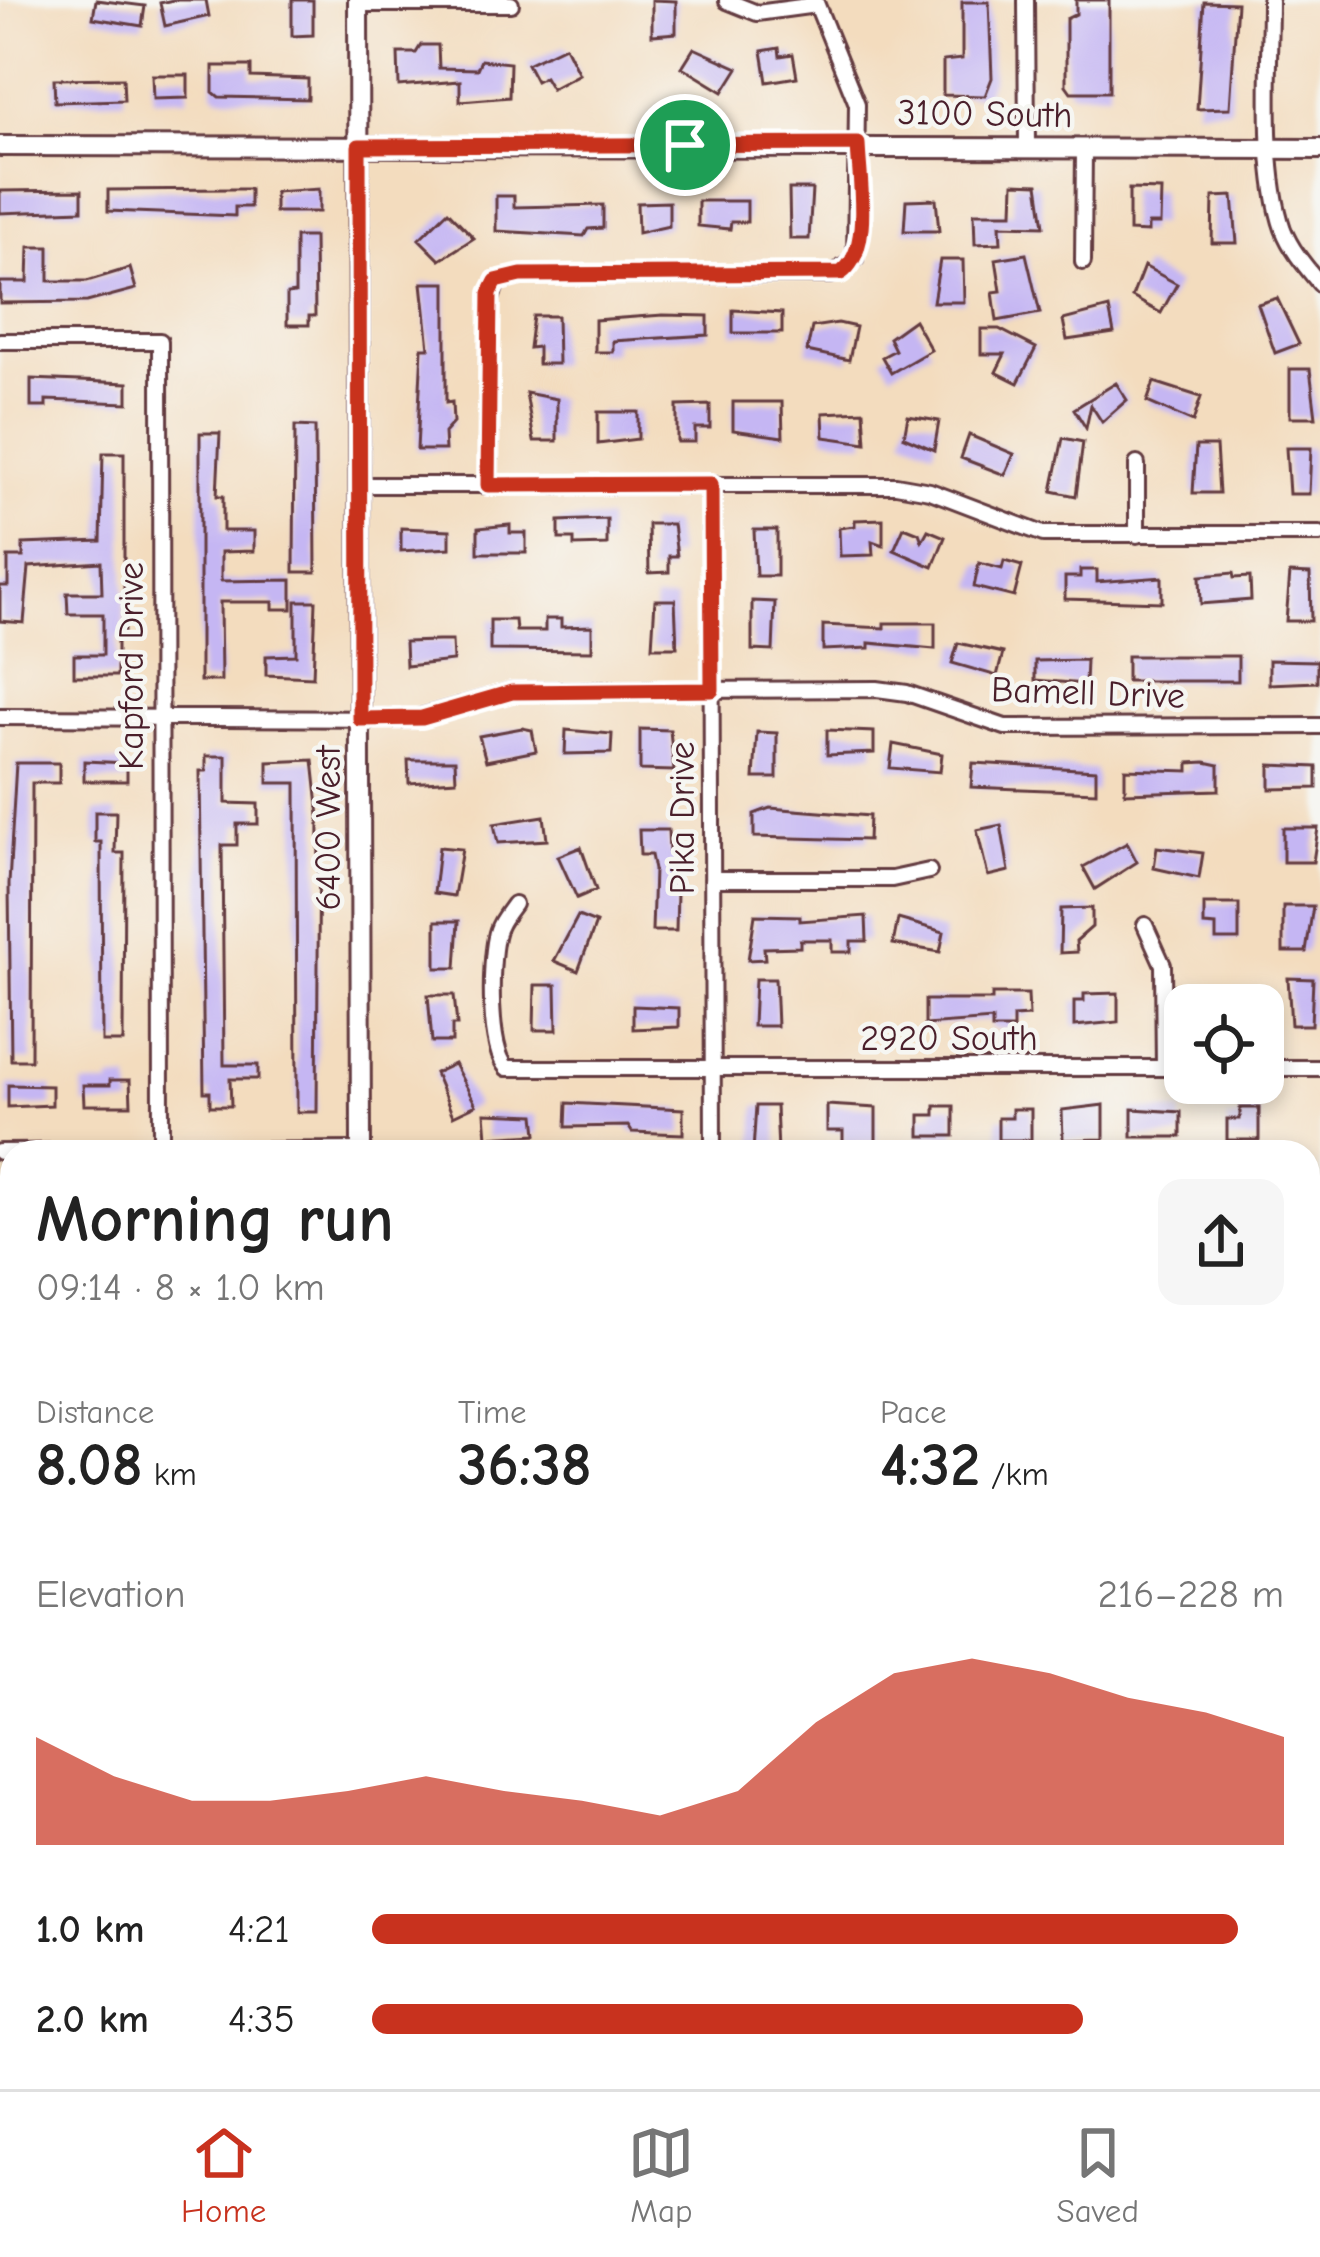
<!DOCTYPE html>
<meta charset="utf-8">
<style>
body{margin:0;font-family:"Comic Neue",sans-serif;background:#f6f6f6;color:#222;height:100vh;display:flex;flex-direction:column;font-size:45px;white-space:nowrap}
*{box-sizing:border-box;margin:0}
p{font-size:39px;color:#767676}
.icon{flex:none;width:66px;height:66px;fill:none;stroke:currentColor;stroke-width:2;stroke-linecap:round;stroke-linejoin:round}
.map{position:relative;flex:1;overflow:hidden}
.sheet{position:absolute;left:0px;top:1140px;width:1320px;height:951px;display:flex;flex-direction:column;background:#fff;border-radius:36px 36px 0 0;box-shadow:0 6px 18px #0003}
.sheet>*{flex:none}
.tools{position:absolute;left:1164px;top:984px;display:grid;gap:24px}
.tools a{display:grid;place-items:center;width:120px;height:120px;border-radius:24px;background:#fff;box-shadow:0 6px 18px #0003;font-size:60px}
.pin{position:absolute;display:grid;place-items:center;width:102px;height:102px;color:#fff;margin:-51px;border:6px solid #fff;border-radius:50%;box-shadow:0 3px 12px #0007}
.round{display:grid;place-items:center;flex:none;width:126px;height:126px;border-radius:24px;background:#f6f6f6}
.head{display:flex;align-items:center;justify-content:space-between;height:204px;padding:0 36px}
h1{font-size:66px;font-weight:700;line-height:90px}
.metrics{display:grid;grid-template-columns:repeat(3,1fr);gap:18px;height:204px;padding:12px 36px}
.metrics div{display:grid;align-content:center}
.metrics b{font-size:60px;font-weight:700}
.metrics small{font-size:33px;font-weight:400}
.metrics p{font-size:33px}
.chart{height:336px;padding:24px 36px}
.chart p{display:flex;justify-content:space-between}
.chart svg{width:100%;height:216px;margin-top:12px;fill:#c8321e;opacity:.7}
ul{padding:0 36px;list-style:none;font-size:39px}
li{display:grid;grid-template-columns:192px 144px 1fr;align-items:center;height:90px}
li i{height:30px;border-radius:15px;background:#c8321e}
.tab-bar{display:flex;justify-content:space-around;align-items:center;height:168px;border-top:3px solid #e0e0e0;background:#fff;font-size:33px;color:#767676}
.tab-bar a{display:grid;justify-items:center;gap:6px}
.tab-bar .active{color:#c8321e}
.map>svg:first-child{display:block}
</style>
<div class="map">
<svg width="1320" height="2089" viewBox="0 0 1320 2089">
<rect width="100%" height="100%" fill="#f6f6f2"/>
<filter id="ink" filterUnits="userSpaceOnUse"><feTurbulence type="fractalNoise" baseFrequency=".00833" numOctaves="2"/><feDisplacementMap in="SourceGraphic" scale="24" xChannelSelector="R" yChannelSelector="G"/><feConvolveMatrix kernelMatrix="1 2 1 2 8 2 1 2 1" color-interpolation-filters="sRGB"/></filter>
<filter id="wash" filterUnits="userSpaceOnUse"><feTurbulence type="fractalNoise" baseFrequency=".004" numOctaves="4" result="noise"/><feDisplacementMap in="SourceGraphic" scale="48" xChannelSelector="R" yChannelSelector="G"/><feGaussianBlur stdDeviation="2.7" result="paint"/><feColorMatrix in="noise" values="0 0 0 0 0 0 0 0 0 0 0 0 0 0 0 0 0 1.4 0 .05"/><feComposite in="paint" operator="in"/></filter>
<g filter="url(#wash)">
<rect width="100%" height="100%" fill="#f3dcbe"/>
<g id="blocks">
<!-- building -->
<path fill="#c5b6f3" d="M96,0L145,6L142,26L93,18Z
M173,0H206L209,16L165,26L160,3Z
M292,0H313V35L292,36Z
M652,0L676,1V33L652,35Z
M1076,0H1109V92H1071L1066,85V19L1076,14Z
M962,2H989L992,78L985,96L943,95V61L962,59Z
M1204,2L1237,3L1230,108L1197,109Z
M421,45H438L439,68L477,69L481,60L510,63L509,97L460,101V81L399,86L398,53H416Z
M565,46L579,74L551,89L544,77L536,81L527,64Z
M694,48L738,68L723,92L682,67Z
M779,48L780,56L793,54L797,77L767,82L762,51Z
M213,66H251V77L308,79V99L219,97L213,92Z
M152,75H188V98L153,99Z
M123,78L124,100L55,102L54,79Z
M1014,183L1038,184L1044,226L1000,225L1001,243L975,244L974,213H1013Z
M233,189H250V207H235V216L108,211V190Z
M319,189V212H275V192Z
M789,189H812L809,239H790Z
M1129,189L1161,190L1160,224H1148V232L1129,231Z
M82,190V210L0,213V191Z
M496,196H514V207L603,205V228L588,229L584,236L496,231Z
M1233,196L1237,243H1212L1213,197Z
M936,199L939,231H904L906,200Z
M698,201H747V222H731L730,229L698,226Z
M669,202V226L638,233L637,203Z
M448,211L474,238L440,260L419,239Z
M295,237H314L315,316H309V325H287V294L295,293Z
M29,247H49V281H87L130,268L136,289L87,302L0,303V282H28Z
M1026,254L1040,313L997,321L993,292L1001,291L996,259Z
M940,260H963L964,302H933Z
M1144,266L1177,284L1161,313L1132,297Z
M422,283H446V403L452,402L453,423L444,433L445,450H417L422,348H429Z
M1277,298L1299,344L1275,353L1258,304Z
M1109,308L1114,333L1067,340L1063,320Z
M733,310L782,313V333H733Z
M663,315L708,316V335L613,341V352H595V320Z
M533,316H557L558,364H538V347L529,348Z
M914,320L931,350L891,373L882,357L895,350L889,338Z
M838,323L856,327L849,360L807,351L812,327Z
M981,329H999L1036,348L1018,383L996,372L1005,354H981Z
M1290,369H1310L1316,417H1290Z
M31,379L128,383V403L46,400V407H31Z
M1154,382L1201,397L1193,422L1147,402Z
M1116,383L1127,400L1102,422L1091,405L1086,428L1074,409Z
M526,393L557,399V441H534Z
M733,402H782L783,437L733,430Z
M710,405V428H695V442H677V406Z
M864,411L866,443L824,437L823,413Z
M598,412H638V439L598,444Z
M908,416L939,421L934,450L904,437Z
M295,426L315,427L316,572H294Z
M200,433H220L217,496H223V531H254V551L221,552V581L292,580V609H273V602H220L221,681H200Z
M969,435L1014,454L1005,475L961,458Z
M1063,438L1083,442L1076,496L1052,491Z
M1196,446H1216L1219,493H1193Z
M1286,448H1311L1309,494H1289Z
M103,453H124V638H117V676H74V655H103V614H68L67,593H102L101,562L29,567L24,623L0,621V586H8V557H23V544L101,541Z
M607,519V545L574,546V539H559V521Z
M883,519V545L872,541L873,555L840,556L839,528L855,526V520Z
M648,524H673L677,556H669V572L649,573Z
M510,525V533H526V553H478V528Z
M904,527L919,533L922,541L928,530L945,537L933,567L894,550Z
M401,528L450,530V548L401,551Z
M754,530H777V576H756Z
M1004,561L1022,566L1014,597L974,587L979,563L1002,569Z
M1080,570H1097V582L1162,577V602L1065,599V577H1080Z
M1233,573L1234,578L1250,577L1251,600L1201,604L1200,576Z
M1290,573L1310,574L1311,621H1286Z
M655,600H675L677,647H652Z
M296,601H316L313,677L266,675V656L296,655Z
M752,601L775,602L773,651L752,650Z
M545,619H561V627L592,626V651L490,650V620H515L516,631H545Z
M884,623H935V649L869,643V648L823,650V625L884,628Z
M438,641H452L453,661L406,666L405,642Z
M958,643L1003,653L997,676L952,663Z
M1127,656H1238V681H1127Z
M1086,660L1085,684L1035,680V661Z
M1269,660L1317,661V682L1269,684Z
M522,728L532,730L536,751L486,761L479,736Z
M640,729L670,730L674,771L640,770Z
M566,730L612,734L611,753L565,754Z
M827,730L874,732V753L827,755Z
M757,732L777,733V778H754Z
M893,744L942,754L940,772L890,768Z
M206,756H226V803L258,804V824H237V845H222L224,1065H258V1079H230L231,1106H210V1092H204L200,771H206Z
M313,760L319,816L317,1112H297L296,783H268V762Z
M408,760H455L456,780L409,783Z
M84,761L127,763V781H84Z
M1205,762L1219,765V790L1125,793V769L1189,771V763Z
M16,763H59V783H32L31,1060H11L9,884Z
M973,763L1096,770V792L971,787Z
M1270,765L1317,767V788L1270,789Z
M770,808L869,816L868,840L754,837V814Z
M95,812H116L115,853H124L123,1042H102L101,842H95Z
M544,816L547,840L498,843L494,824Z
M1001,825L1009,871L988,876L977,830Z
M1283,828H1318L1313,862H1283Z
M639,830H668L669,852H678L676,931H652L654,870L651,855H640Z
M1127,843L1137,862L1095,889L1083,867Z
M439,847L462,849L454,896L434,893Z
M581,847L596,890L577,898L558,856Z
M1157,847L1203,853L1199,878L1154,868Z
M1204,904H1239V940H1216V926L1204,925Z
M1283,906H1313L1306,952H1283Z
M1092,908V927L1076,941L1077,952L1060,953L1061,909Z
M755,915L800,916V921L866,916L867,941H851V952H832V940H800V947L764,948L765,959L748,960Z
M578,916L596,923L578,971L554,961Z
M898,919L944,932L940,952L893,944Z
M436,921H459L456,968H436Z
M1288,978L1313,979L1311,1025H1291Z
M755,979H775L777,1026H753Z
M535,985H556L557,1030H534Z
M1118,993V1022L1074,1026V1001H1084V994Z
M992,994H1028L1029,1016L1013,1017V1029H992V1020L925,1025V1000H992Z
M428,995H454L457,1025H452V1042H432Z
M633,1006L679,1008V1027L633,1029Z
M454,1064L476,1105L453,1116L435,1073Z
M110,1080H130L131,1105H84L83,1085H110Z
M8,1085L52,1086V1105L8,1107Z
M567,1103L683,1109V1134L632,1132L628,1126L566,1127Z
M827,1105L876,1108V1143H843V1131H827Z
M1104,1105V1139L1063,1140L1062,1110Z
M756,1106H776L778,1151H753Z
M935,1106H954V1136H920V1115H935Z
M1240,1108H1259V1140H1227V1119H1240Z
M1012,1109H1031V1140H998V1118H1012Z
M1132,1109L1181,1112V1137H1132Z
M485,1113L535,1115L537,1134L487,1137Z"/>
</g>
</g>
<g filter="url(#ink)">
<use href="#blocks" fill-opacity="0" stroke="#633b41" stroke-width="3"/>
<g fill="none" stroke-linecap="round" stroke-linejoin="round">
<defs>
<path id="lane" d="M1267,2079L1268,2089"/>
<path id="street" d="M1026,0L1027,148
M1270,0C1270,65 1262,169 1283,229C1291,250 1306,267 1320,284
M727,1L757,13L816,5
M358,4H511
M1083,262L1084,149
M0,341H160L161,1151
M1137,464V535
M360,485H896L930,491L1043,534H1320
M489,485V306L497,281L522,275H831L855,259L857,104L815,0
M711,485L713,1152
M0,717L413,719L512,691L877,689L907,693L1005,727L1320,726
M712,879H892L929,871
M514,904C507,914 498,924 496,937C490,965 488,1048 507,1068H1185
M1145,925L1163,965L1164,1068
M1263,1068H1320
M0,1152L361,1150"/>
<path id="secondary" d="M358,0L361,1152
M0,146L1320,149
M1308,1714L1320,1712
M0,1840L12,1839
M363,2079V2089"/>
</defs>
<!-- lane casing -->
<use href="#lane" stroke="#633b41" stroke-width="14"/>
<!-- street casing -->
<use href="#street" stroke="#633b41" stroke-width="20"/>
<!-- secondary casing -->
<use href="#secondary" stroke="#633b41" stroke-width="24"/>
<!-- lane -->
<use href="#lane" stroke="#fff" stroke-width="8"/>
<!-- street -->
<use href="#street" stroke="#fff" stroke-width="14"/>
<!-- secondary -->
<use href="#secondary" stroke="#fff" stroke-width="18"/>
</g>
</g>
<g fill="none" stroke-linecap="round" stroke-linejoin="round" filter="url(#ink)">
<defs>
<path id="route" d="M858,144C859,180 873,250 841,273L521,275L496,281L490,293L488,485L711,484L712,690L512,692L422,718L360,719L359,146Z"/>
</defs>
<!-- route casing -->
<use href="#route" stroke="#fff" stroke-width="24"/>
<!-- route -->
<use href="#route" stroke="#c8321e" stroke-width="15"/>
</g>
<g text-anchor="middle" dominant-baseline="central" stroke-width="9" stroke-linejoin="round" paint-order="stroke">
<!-- street labels -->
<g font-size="36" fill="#4a1f2b" stroke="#f6f6f2">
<text transform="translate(985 114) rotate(1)">3100 South</text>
<text transform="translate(131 666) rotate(-90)">Kapford Drive</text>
<text transform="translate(1088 693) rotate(2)">Bamell Drive</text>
<text transform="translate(682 818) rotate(-90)">Pika Drive</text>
<text transform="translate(328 828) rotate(-90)">6400 West</text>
<text x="949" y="1038">2920 South</text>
</g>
</g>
</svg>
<div class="tools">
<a><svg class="icon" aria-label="locate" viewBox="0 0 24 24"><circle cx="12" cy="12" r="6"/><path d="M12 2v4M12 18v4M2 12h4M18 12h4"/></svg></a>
</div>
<div class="pin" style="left:685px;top:145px;background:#1e9e55"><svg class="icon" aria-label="arrive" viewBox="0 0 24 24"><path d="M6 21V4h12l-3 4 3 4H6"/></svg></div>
<section class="sheet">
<div class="head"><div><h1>Morning run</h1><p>09:14 · 8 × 1.0 km</p></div><a class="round"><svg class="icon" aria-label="share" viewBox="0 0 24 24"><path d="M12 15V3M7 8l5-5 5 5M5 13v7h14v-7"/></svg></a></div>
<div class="metrics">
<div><p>Distance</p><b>8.08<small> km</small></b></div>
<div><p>Time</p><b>36:38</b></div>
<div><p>Pace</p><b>4:32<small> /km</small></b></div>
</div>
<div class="chart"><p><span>Elevation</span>216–228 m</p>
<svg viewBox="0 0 160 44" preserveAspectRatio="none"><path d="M0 44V22L10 30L20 35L30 35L40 33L50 30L60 33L70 35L80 38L90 33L100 19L110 9L120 6L130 9L140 14L150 17L160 22V44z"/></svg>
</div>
<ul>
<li><b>1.0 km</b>4:21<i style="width:95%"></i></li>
<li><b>2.0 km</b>4:35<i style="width:78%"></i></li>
</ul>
</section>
</div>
<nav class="tab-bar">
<a class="active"><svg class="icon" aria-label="home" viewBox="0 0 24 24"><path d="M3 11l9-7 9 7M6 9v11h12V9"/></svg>Home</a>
<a><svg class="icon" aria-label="map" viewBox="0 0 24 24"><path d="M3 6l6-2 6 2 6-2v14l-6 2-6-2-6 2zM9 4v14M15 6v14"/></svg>Map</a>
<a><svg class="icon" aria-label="saved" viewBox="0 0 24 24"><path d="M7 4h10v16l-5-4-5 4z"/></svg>Saved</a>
</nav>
